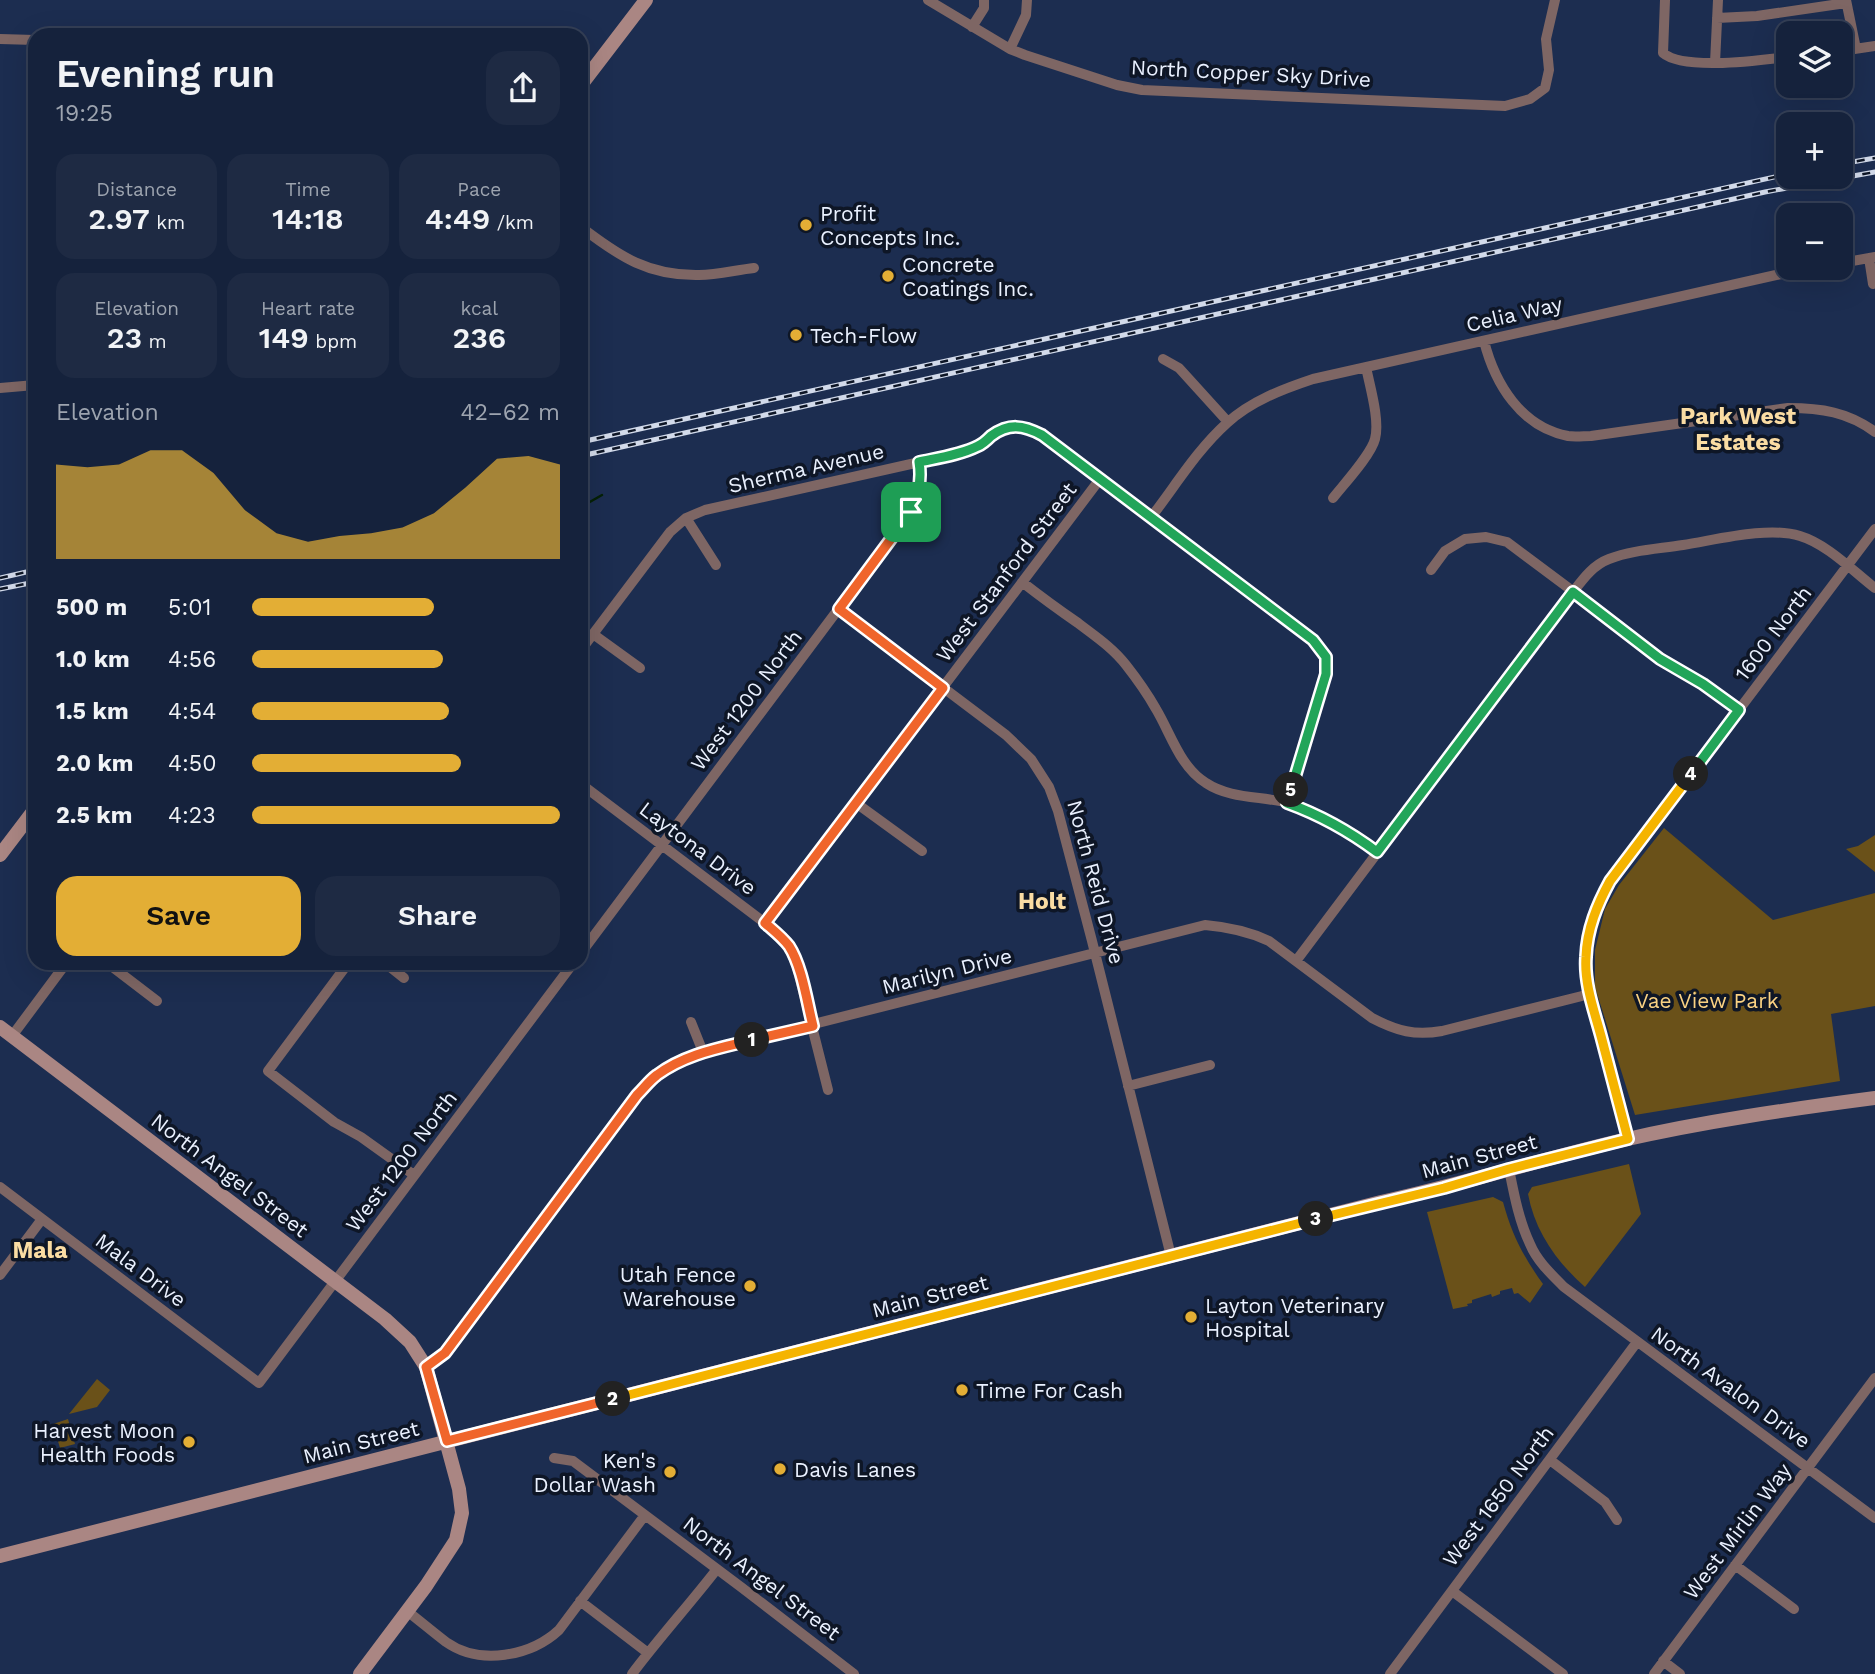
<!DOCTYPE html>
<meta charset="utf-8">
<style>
body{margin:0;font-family:"Work Sans",sans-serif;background:#1e2a43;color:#f1f3f6;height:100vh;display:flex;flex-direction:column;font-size:26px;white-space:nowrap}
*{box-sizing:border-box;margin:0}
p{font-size:23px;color:#9da4af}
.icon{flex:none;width:38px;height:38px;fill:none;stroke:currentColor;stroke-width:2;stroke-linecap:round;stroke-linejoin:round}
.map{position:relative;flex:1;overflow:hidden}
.sheet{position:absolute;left:28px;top:28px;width:560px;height:942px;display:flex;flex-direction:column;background:#15223c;border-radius:21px;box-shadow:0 7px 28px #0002,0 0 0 2px #343f56}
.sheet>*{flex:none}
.tools{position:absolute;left:1776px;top:21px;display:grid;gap:14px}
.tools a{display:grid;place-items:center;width:77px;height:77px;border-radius:14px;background:#15223c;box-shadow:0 7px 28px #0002,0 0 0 2px #343f56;font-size:35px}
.pin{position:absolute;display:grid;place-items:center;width:60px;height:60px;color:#fff;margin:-30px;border-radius:14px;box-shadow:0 4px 10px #0006}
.km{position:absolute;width:35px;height:35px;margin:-18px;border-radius:50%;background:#222;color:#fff;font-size:19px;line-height:35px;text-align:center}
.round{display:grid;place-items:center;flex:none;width:74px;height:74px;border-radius:21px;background:#1e2a43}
.overview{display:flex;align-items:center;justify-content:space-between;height:119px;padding:0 28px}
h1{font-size:38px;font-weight:600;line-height:52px}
.figures{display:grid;grid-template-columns:repeat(3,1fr);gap:10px;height:119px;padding:7px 28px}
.figures div{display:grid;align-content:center;border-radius:18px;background:#1e2a43;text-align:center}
.figures b{font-size:30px;font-weight:600}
.figures small{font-size:19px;font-weight:400}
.figures p{font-size:19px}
.chart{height:196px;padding:14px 28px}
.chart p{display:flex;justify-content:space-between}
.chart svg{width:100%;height:126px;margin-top:7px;fill:#e3ae35;opacity:.7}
.primary-button{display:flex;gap:14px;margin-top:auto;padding:14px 28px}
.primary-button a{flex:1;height:80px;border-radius:21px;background:#e3ae35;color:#111;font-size:28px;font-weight:600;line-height:80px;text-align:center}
.primary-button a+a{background:#1e2a43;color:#f1f3f6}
ul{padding:0 28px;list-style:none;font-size:23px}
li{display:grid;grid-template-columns:112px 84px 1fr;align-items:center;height:52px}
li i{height:18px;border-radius:9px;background:#e3ae35}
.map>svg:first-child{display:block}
</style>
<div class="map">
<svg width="1875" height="1674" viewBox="0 0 1875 1674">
<rect width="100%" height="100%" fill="#1c2d50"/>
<!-- green -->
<path fill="#6a5119" d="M1664,828L1773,920L1875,893V1006L1831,1014L1840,1081L1635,1115L1595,987V950L1605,909L1619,885Z
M1875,835V872L1846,849L1858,846Z
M1629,1164L1641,1214L1585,1287C1557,1262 1535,1232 1528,1194L1532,1187Z
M1493,1197L1503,1202C1512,1235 1523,1256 1543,1284L1530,1303L1518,1293L1514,1294L1512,1288L1500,1291V1294L1492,1297L1491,1294L1472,1300V1303L1467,1304L1468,1306L1453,1309L1427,1212Z
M97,1379L110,1390L97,1407L69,1414Z
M68,1419L75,1444L60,1448L53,1424Z"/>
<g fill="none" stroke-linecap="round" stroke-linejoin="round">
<!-- stream -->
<path stroke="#052106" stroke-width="2.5" d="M581,507L602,495"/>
<!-- street -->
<path stroke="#7e6664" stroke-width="10" d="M928,0L1010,49L1025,55L1117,85L1142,90L1505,106L1530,99L1545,88L1549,70L1546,39L1555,0
M1665,0L1663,53C1684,71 1761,60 1788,57
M1846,0L1856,49
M1717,18L1757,16L1846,3
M972,27L984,8V0
M0,39L35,40
M1010,49L1026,15L1027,0
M1841,51L1875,46
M1715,63L1718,0
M581,227C620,257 649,276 699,275C717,275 736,270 754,268
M1869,258L1873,284
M1841,263L1875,257
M1484,341C1495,384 1521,427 1568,436C1575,437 1584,436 1591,436L1788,408C1821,408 1848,412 1875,432
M1163,359L1179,368L1228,422
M0,388L35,385
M1333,498C1344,484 1371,455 1375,439C1380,420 1370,387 1366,367
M1152,516C1176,485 1197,450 1227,423C1251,401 1283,389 1313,379L1776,275L1816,268
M686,518L716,565
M1431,570L1445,551L1465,539L1486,537L1507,542L1582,598L1659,659L1703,684L1739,710
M1022,582C1040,596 1059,610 1078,623C1095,636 1113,648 1126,665C1137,679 1147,693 1156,709C1171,734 1180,767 1206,783C1230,799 1262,796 1288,803C1321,812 1350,832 1377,852
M839,609L1006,735L1031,759L1049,787L1058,811L1092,941L1171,1256
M593,634L640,668
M581,650L670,532L686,518L705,510L960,453L979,446L994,434L1008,427H1026L1042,434L1313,640L1326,657V674L1287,803
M581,784L765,923L777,933L789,947L797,967L828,1090
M856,803L922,851
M765,923L1100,479
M581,953L911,512C919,495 922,480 919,462
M1296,961L1573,592C1583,579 1593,565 1609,559C1632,550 1658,549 1683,545C1716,540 1768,526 1800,536C1827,544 1853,571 1875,588
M106,962L157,1001
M349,962L268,1071L334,1122L361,1137L414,1175
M384,962L404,978
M691,1022L703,1052
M12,1036L67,962
M1128,1086L1210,1065
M1628,1139L1590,994L1585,961L1591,923L1600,898L1610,881L1875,529
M1509,1169C1514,1194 1519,1221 1530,1244C1537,1261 1551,1274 1564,1287L1875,1518
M0,1187L259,1383L574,962
M0,1275L42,1219
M426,1367L437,1360L445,1353L637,1095C660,1072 673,1063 703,1052L1205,925C1228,927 1248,931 1269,941L1372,1018C1397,1031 1415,1036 1442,1031L1590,994
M554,1458L573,1461L741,1587L854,1674
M1550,1460L1605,1502L1617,1520
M1735,1565L1794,1609
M1452,1591L1563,1674
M580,1601L648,1653
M407,1611C420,1621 434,1633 446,1642C480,1666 531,1656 559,1630L645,1515
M1663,1661L1680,1674
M632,1674C659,1638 689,1605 717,1569
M1390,1674L1637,1342
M1654,1674L1875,1378"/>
<!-- secondary -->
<path stroke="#aa8683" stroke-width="14" d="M581,85L646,0
M0,855L35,809
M0,1027L385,1319L410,1342L426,1367L459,1489L462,1513L456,1540L426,1586L360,1674
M0,1556L1381,1202C1463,1184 1542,1159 1623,1140C1706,1121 1791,1109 1875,1098"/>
<defs>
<path id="rail" d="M1841,164L1875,158
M581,442L1788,174
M581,456L1765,192L1875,172
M0,578L35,570
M0,589L35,582"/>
</defs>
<!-- rail casing -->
<use href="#rail" stroke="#d2daea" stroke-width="5"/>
<!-- rail -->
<use href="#rail" stroke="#0e1626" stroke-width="2.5" stroke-dasharray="8" stroke-linecap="butt"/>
</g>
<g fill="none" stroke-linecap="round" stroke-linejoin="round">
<defs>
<path id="split-1" d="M752,1040L813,1026C807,1002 802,966 789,946C782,937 773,930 765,923L943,688L839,609L911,512"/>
<path id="split-2" d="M613,1399L447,1441L426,1367L445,1353L637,1095C644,1088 650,1080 657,1075C685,1054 720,1048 752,1040"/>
<path id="split-3" d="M613,1399L1316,1219"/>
<path id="split-4" d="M1316,1219L1444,1188L1509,1169L1628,1139C1619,1105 1610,1070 1601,1036C1594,1010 1584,983 1586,957C1587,929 1597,905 1610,881L1691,774"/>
<path id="split-5" d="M1291,790L1287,803C1320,815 1349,831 1377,852L1573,592L1660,659L1703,684L1739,710L1691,774"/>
<path id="split-6" d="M911,512C919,495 922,480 919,462C938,458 960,455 978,446C983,444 987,440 991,436C1009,423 1023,425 1042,435L1313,640L1326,657V674L1291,790"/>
</defs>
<!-- split-1 casing -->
<use href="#split-1" stroke="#fff" stroke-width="14"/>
<!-- split-2 casing -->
<use href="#split-2" stroke="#fff" stroke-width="14"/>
<!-- split-3 casing -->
<use href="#split-3" stroke="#fff" stroke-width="14"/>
<!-- split-4 casing -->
<use href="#split-4" stroke="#fff" stroke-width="14"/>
<!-- split-5 casing -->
<use href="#split-5" stroke="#fff" stroke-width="14"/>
<!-- split-6 casing -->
<use href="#split-6" stroke="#fff" stroke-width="14"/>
<!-- split-1 -->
<use href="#split-1" stroke="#f0652b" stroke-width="9"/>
<!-- split-2 -->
<use href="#split-2" stroke="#f0652b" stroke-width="9"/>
<!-- split-3 -->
<use href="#split-3" stroke="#f5b400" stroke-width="9"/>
<!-- split-4 -->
<use href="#split-4" stroke="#f5b400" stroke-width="9"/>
<!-- split-5 -->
<use href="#split-5" stroke="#22a559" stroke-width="9"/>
<!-- split-6 -->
<use href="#split-6" stroke="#22a559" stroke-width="9"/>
</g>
<!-- markers -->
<g fill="#e3ae35" stroke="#0e1626" stroke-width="2.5">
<circle cx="806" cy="225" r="7"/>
<circle cx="888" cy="276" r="7"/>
<circle cx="796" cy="335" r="7"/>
<circle cx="750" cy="1286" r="7"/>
<circle cx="1191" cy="1317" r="7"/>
<circle cx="962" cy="1390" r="7"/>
<circle cx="189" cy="1442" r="7"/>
<circle cx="780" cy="1469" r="7"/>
<circle cx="670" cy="1472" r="7"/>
</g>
<g text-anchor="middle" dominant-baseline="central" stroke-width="7" stroke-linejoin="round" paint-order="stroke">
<!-- street labels -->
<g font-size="21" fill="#eaf1ff" stroke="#0e1626">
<text transform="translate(1251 73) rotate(3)">North Copper Sky Drive</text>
<text transform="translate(1514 314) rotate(-13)">Celia Way</text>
<text transform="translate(806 468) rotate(-13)">Sherma Avenue</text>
<text transform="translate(1006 572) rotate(-53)">West Stanford Street</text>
<text transform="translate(1773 633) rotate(-53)">1600 North</text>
<text transform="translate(746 700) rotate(-53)">West 1200 North</text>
<text transform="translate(698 848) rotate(37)">Laytona Drive</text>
<text transform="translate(1096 882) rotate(75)">North Reid Drive</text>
<text transform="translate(947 971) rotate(-14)">Marilyn Drive</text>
<text transform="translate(1479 1156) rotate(-15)">Main Street</text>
<text transform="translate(401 1161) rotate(-53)">West 1200 North</text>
<text transform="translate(230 1175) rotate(37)">North Angel Street</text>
<text transform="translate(141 1270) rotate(37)">Mala Drive</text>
<text transform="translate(930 1296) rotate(-14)">Main Street</text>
<text transform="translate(1731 1387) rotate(36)">North Avalon Drive</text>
<text transform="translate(361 1442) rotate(-14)">Main Street</text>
<text transform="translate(1498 1496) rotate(-53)">West 1650 North</text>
<text transform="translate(1737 1531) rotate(-53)">West Mirlin Way</text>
<text transform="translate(762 1578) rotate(37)">North Angel Street</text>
</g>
<!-- poi labels -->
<g font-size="21" fill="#eaf1ff" stroke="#0e1626" text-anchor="start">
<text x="820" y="213">Profit<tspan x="820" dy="24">Concepts Inc.</tspan></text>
<text x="902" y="264">Concrete<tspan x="902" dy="24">Coatings Inc.</tspan></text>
<text x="810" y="335">Tech-Flow</text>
<text x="736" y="1274" text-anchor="end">Utah Fence<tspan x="736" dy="24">Warehouse</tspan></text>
<text x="1205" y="1305">Layton Veterinary<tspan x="1205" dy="24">Hospital</tspan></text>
<text x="976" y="1390">Time For Cash</text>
<text x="175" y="1430" text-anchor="end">Harvest Moon<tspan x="175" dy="24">Health Foods</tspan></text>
<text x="656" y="1460" text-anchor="end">Ken's<tspan x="656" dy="24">Dollar Wash</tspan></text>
<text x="794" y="1469">Davis Lanes</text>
</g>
<!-- park labels -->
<g font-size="21" fill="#fad283" stroke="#0e1626">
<text x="1707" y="1000">Vae View Park</text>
</g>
<!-- neighbourhood labels -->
<g font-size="23" font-weight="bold" fill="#fadca3" stroke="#0e1626">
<text x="1738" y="416">Park West<tspan x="1738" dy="26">Estates</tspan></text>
<text x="1042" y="901">Holt</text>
<text x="40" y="1250">Mala</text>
</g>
</g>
</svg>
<div class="tools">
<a><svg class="icon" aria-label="layers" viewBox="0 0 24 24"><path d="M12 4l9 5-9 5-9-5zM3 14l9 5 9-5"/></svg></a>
<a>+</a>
<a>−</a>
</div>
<div class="pin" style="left:911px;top:512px;background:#1e9e55"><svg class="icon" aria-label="arrive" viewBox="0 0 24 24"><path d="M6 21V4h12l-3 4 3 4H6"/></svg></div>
<b class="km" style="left:752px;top:1040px">1</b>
<b class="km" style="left:613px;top:1399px">2</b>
<b class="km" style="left:1316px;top:1219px">3</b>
<b class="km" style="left:1691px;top:774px">4</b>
<b class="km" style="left:1291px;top:790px">5</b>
<section class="sheet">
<div class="overview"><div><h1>Evening run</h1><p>19:25</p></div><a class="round"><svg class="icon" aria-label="share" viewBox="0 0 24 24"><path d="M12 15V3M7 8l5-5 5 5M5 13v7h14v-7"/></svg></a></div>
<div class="figures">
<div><p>Distance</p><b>2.97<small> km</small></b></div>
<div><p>Time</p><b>14:18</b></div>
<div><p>Pace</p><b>4:49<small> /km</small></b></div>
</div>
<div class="figures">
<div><p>Elevation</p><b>23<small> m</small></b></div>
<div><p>Heart rate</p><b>149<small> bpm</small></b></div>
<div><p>kcal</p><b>236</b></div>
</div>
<div class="chart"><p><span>Elevation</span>42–62 m</p>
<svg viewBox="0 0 160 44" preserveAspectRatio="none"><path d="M0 44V11L10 12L20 11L30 6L40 6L50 14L60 27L70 35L80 38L90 36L100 35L110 33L120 28L130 19L140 9L150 8L160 11V44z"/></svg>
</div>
<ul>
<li><b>500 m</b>5:01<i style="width:59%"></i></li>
<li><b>1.0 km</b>4:56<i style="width:62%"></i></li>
<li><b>1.5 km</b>4:54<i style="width:64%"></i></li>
<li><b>2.0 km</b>4:50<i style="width:68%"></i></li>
<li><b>2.5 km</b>4:23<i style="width:100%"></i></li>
</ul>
<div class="primary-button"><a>Save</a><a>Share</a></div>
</section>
</div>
